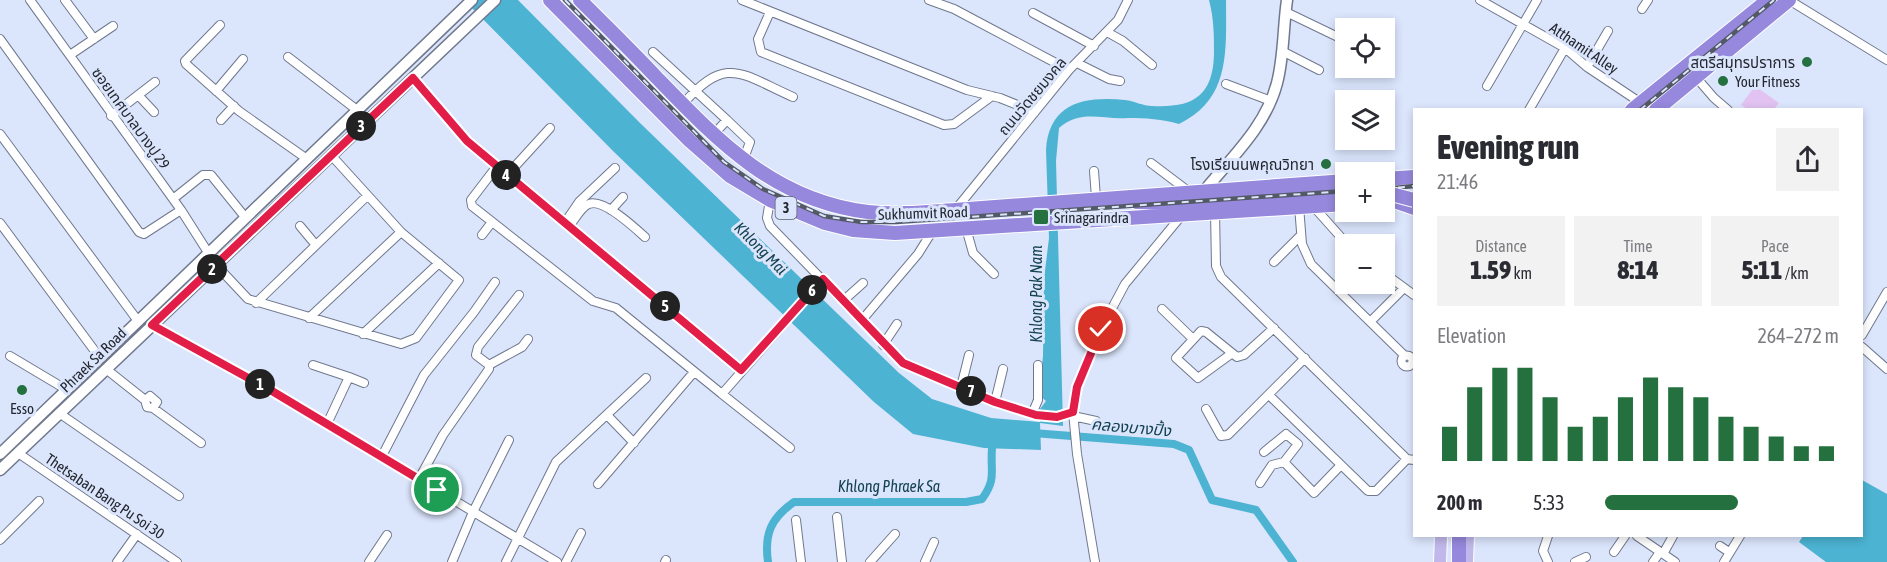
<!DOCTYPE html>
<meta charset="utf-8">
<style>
body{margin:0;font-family:"Asap Condensed","Noto Sans Thai",sans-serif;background:#f2f2f3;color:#2b2b33;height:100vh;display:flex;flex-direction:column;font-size:22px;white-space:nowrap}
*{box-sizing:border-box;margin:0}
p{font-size:20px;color:#7c7c81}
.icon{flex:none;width:33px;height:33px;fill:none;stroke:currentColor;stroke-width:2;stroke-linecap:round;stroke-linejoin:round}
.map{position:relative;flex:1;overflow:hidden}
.side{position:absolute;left:1413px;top:108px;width:450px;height:429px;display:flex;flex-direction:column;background:#fff;border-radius:0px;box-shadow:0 3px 9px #0003}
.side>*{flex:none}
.controls{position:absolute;left:1335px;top:18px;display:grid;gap:12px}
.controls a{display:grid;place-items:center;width:60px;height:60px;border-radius:0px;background:#fff;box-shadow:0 3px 9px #0003;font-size:30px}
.pin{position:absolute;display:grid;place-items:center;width:51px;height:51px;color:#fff;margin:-26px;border:3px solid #fff;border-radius:50%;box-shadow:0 2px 6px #0007}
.km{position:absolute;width:30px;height:30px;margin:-15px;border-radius:50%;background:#222;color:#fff;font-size:16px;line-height:30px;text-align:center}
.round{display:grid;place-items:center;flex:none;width:63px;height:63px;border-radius:0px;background:#f2f2f3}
.summary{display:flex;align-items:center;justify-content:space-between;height:102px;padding:0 24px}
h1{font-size:33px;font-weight:800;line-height:45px}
.metrics{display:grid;grid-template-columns:repeat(3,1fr);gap:9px;height:102px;padding:6px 24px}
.metrics div{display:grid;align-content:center;border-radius:0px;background:#f2f2f3;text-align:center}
.metrics b{font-size:26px;font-weight:800}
.metrics small{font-size:16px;font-weight:400}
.metrics p{font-size:16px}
.chart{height:168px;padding:12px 24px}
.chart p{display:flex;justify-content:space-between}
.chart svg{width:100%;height:108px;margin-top:6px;stroke:#24703f;stroke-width:6}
ul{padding:0 24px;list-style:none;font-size:20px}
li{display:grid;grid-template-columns:96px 72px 1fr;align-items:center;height:45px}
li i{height:15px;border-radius:8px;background:#24703f}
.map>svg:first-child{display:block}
</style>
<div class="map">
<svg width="1887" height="562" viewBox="0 0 1887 562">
<rect width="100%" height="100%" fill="#dbe5fc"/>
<!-- green -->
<path fill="#e1c2f1" d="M1755,86L1779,103L1774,109H1747L1741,105Z"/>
<!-- water -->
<path fill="#4cb3d2" d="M464,0H518L640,123L899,373L932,399L991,418L1040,422V409L1046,401L1039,395L1043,356L1044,279L1049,238L1046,150C1049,103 1084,96 1125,100C1134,101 1143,106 1152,106C1192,108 1213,97 1214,54C1214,35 1214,19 1209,0H1226C1226,50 1231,99 1179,124C1162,119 1146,118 1128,118C1102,120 1081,109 1059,128L1056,161L1063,426L1040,423L1041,450L984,448L913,434L874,402L613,151Z
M1862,480L1887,494V562H1826L1799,542L1803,536H1862Z"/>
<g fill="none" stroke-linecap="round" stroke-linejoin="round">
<!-- canal -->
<path stroke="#4cb3d2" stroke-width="8" d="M1033,433L1174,444L1189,450L1212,500L1256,510L1293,562
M768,562C764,534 771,518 794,502H966L982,499C997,478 990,472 992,448"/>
<defs>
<path id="street" d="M30,0L181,210L216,265L248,299L401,344L416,338L459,280L401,232L331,155
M65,0L94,39
M742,0L967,90L1000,98L1035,112
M929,0L954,9L1069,70
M1480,0L1565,48L1587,67L1641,103
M1789,0L1887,60
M1642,9L1648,0
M770,12L758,39L761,52L944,125L954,124L992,96
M1286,12L1340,38
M1033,13L1094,46
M220,25L185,61L186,64L239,111L307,159
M1107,32L1123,41L1152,65
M0,39L139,232L144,234L181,210
M1282,51L1319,70
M653,52L727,120L713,135
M70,55L113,26
M288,57L357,110
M1077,63L1109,79L1120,81
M1587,67L1608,31
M1695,76L1714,98L1728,110
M413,78L467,141L741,370
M1226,84L1271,101
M1487,86L1537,0
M216,91L243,59
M138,95L154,112
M683,104C726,54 741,74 793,97
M1529,110L1565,48
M111,116L155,82
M221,120L234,106
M727,120L750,142L743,161
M0,134L138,321
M1151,163L1188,191
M497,166L471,200L472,206L593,301L616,308L722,394L823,279
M1094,171L1096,198
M507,175L550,128
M173,199L203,175H211L245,217
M770,200L767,218L770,226L903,363L1003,405L1036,415L1057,417L1073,412
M1299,206L1302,244L1311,264L1405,356
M1313,206L1347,244
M956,209L1069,70L1118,20L1128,0
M611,210L623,197
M1215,211L1216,266L1221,277L1407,459L1414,460
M566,221L579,202L615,168
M0,223L100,358
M570,225C575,219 582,206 589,204C603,198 635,228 645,237
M300,226L315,244
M966,228L973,253L994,274
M482,235L492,222
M1274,262L1301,235
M1384,273L1414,295
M844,300L863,283
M256,303L367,196
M1162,309L1192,338
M309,318L401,232
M862,320L918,254L933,230
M1371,321L1404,288
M152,325L272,391L557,562
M363,334L439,263
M1862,335L1887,292
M883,345L897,324
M1862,347L1887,369
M1231,354L1198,378L1176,358L1201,331L1206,332L1237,357L1244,355L1274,328
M1401.5 361a5.5 5.5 0 1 1 11 0a5.5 5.5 0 1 1-11 0Z
M10,356L67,390
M313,365L349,377L327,424
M489,365L522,347L528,339
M106,369L145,400
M349,377L364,383
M961,387L969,355
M722,394L790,448
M1270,396L1368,491H1376L1407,459
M995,402L1003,369
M153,408L157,402L150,396L145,400L147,407L153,408L201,443
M1206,409L1221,436L1228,435L1305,358
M59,413L179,496
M1032,414L1038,400V365
M607,415L634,443
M1073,416L1096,421
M1264,452L1286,434L1298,444L1284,462
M18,453L177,562
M382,456L424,375L474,312L495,282
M419,479L443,435L489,369V365L476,355L478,347L519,295
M1260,483L1272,465L1284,462L1314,493L1341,465
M598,484L694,372
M837,517L842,562
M796,520L801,562
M1548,536L1543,551L1548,562
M1637,536L1675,562
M0,540L39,501
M1720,546L1729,552
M1614,552L1625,536
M1663,554L1673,536
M117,562L137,534
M369,562L387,535
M452,562L473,512L509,440
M506,562L556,462L646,378
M566,562L581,533
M665,562L666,560
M870,562L895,534
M925,562L934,542
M1095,562L1077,454L1073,412L1077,388L1101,329L1125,284L1182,215
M1575,562L1586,557
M1653,562L1660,552
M1724,562L1740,536"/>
<path id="secondary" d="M1205,190C1232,157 1266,126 1277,83C1284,57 1283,27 1287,0
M0,454L472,0
M0,470L495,0"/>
<path id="primary" d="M1440,562L1441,536
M1467,562L1468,536"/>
<path id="highway" d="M550,0L689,140L730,176L770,200L825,223L853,230L895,233L1346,204
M580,0C606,26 632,51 657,78C718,141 775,201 868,212C897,215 926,212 955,210L1346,181
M1632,110L1768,0
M1656,110L1789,0
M1384,179L1414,177
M1391,200L1414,208
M1136,202L1187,203L1346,191
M1459,562V536"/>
</defs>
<!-- street casing -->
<use href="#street" stroke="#6f788d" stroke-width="10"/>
<!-- secondary casing -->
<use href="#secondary" stroke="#6f788d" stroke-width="13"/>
<!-- primary casing -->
<use href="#primary" stroke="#fff" stroke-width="14"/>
<!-- highway casing -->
<use href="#highway" stroke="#fff" stroke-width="16"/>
<!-- street -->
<use href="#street" stroke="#fff" stroke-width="8"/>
<!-- secondary -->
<use href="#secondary" stroke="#fff" stroke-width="10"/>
<!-- primary -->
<use href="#primary" stroke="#c0b8ea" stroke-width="12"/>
<!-- highway -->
<use href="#highway" stroke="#9688dc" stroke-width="14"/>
<defs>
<path id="rail" d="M565,0L724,162L763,189L824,216L861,222H896L1346,191
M1640,110L1774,0
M1384,189L1414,186"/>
</defs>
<!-- rail casing -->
<use href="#rail" stroke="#535965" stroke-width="4.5"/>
<!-- rail -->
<use href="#rail" stroke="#dbe5fc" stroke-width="2" stroke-dasharray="7" stroke-linecap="butt"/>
<defs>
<path id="highway-bridge" d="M1384,192L1414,200"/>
</defs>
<!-- highway-bridge casing -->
<use href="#highway-bridge" stroke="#fff" stroke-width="16" stroke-linecap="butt"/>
<!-- highway-bridge -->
<use href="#highway-bridge" stroke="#9688dc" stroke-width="14"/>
</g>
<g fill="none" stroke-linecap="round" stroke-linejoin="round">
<defs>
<path id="route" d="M437,490L272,391L152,325L413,78L467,141L741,370L823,279L903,363L995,402L1036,415L1057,417L1073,412L1077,387L1101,329"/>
</defs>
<!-- route casing -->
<use href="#route" stroke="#fff" stroke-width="12"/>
<!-- route -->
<use href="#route" stroke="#e11d48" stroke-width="8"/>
</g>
<!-- markers -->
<g fill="#24703f" stroke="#dbe5fc" stroke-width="2">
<circle cx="1807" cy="62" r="6"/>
<circle cx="1723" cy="81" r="6"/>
<circle cx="1326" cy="164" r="6"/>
<rect x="1033" y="209" width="16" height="16" rx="3"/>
<circle cx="22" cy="390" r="6"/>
</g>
<g text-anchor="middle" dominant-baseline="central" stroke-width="6" stroke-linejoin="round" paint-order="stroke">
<!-- shield labels -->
<rect fill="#dbe5fc" stroke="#5a606c" stroke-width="1.5" x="775.5" y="197" width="21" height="22" rx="4.5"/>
<g font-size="14" font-weight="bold" fill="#23272f">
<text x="786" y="208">3</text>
</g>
<!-- street labels -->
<g font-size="15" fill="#23272f" stroke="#dbe5fc">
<text transform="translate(1584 48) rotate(34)">Atthamit Alley</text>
<text transform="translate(1032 96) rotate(-50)">ถนนวัดชยมงคล</text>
<text transform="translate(131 118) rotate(54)">ซอยเทศบาลบางปู 29</text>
<text transform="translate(923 213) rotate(-2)">Sukhumvit Road</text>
<text transform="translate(93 360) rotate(-44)">Phraek Sa Road</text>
<text transform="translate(105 496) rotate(34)">Thetsaban Bang Pu Soi 30</text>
</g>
<!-- poi labels -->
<g font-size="15" fill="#23272f" stroke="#dbe5fc" text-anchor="end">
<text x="1795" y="62">สตรีสมุทรปราการ</text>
<text x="1735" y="81" text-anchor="start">Your Fitness</text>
<text x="1314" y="164">โรงเรียนนพคุณวิทยา</text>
<text x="1054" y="217" text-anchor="start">Srinagarindra</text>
<text x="22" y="408" text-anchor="middle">Esso</text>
</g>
<!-- water labels -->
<g font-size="16" font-style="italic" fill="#14424f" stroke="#dbe5fc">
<text transform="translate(761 248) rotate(45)">Khlong Mai</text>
<text transform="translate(1036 294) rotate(-90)">Khlong Pak Nam</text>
<text transform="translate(1131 427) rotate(5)">คลองบางปิ้ง</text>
<text x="889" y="486">Khlong Phraek Sa</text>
</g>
</g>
</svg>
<div class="controls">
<a><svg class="icon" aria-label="locate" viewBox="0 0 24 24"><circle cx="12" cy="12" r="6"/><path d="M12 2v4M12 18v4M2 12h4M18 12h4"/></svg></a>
<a><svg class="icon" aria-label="layers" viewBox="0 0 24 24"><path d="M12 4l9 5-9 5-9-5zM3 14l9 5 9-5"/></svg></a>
<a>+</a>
<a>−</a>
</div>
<div class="pin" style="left:437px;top:490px;background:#1e9e55"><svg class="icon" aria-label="arrive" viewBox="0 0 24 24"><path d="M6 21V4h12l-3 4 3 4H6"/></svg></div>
<div class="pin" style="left:1101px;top:329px;background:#d93025"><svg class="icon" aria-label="check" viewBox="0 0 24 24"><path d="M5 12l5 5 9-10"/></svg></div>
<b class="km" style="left:260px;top:384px">1</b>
<b class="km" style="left:212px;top:269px">2</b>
<b class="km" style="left:361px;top:126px">3</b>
<b class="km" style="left:506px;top:175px">4</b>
<b class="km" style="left:665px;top:306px">5</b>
<b class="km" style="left:812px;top:290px">6</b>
<b class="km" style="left:971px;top:391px">7</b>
<section class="side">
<div class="summary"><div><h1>Evening run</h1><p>21:46</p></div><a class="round"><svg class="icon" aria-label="share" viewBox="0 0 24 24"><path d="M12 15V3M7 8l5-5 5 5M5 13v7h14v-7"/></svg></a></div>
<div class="metrics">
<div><p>Distance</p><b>1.59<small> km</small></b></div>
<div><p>Time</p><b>8:14</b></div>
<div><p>Pace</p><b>5:11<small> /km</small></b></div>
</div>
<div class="chart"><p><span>Elevation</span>264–272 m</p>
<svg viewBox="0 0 160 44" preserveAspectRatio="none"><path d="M5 44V30M15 44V14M25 44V6M35 44V6M45 44V18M55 44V30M65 44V26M75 44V18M85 44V10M95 44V14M105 44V18M115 44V26M125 44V30M135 44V34M145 44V38M155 44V38"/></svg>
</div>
<ul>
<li><b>200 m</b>5:33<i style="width:57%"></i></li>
</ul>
</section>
</div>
